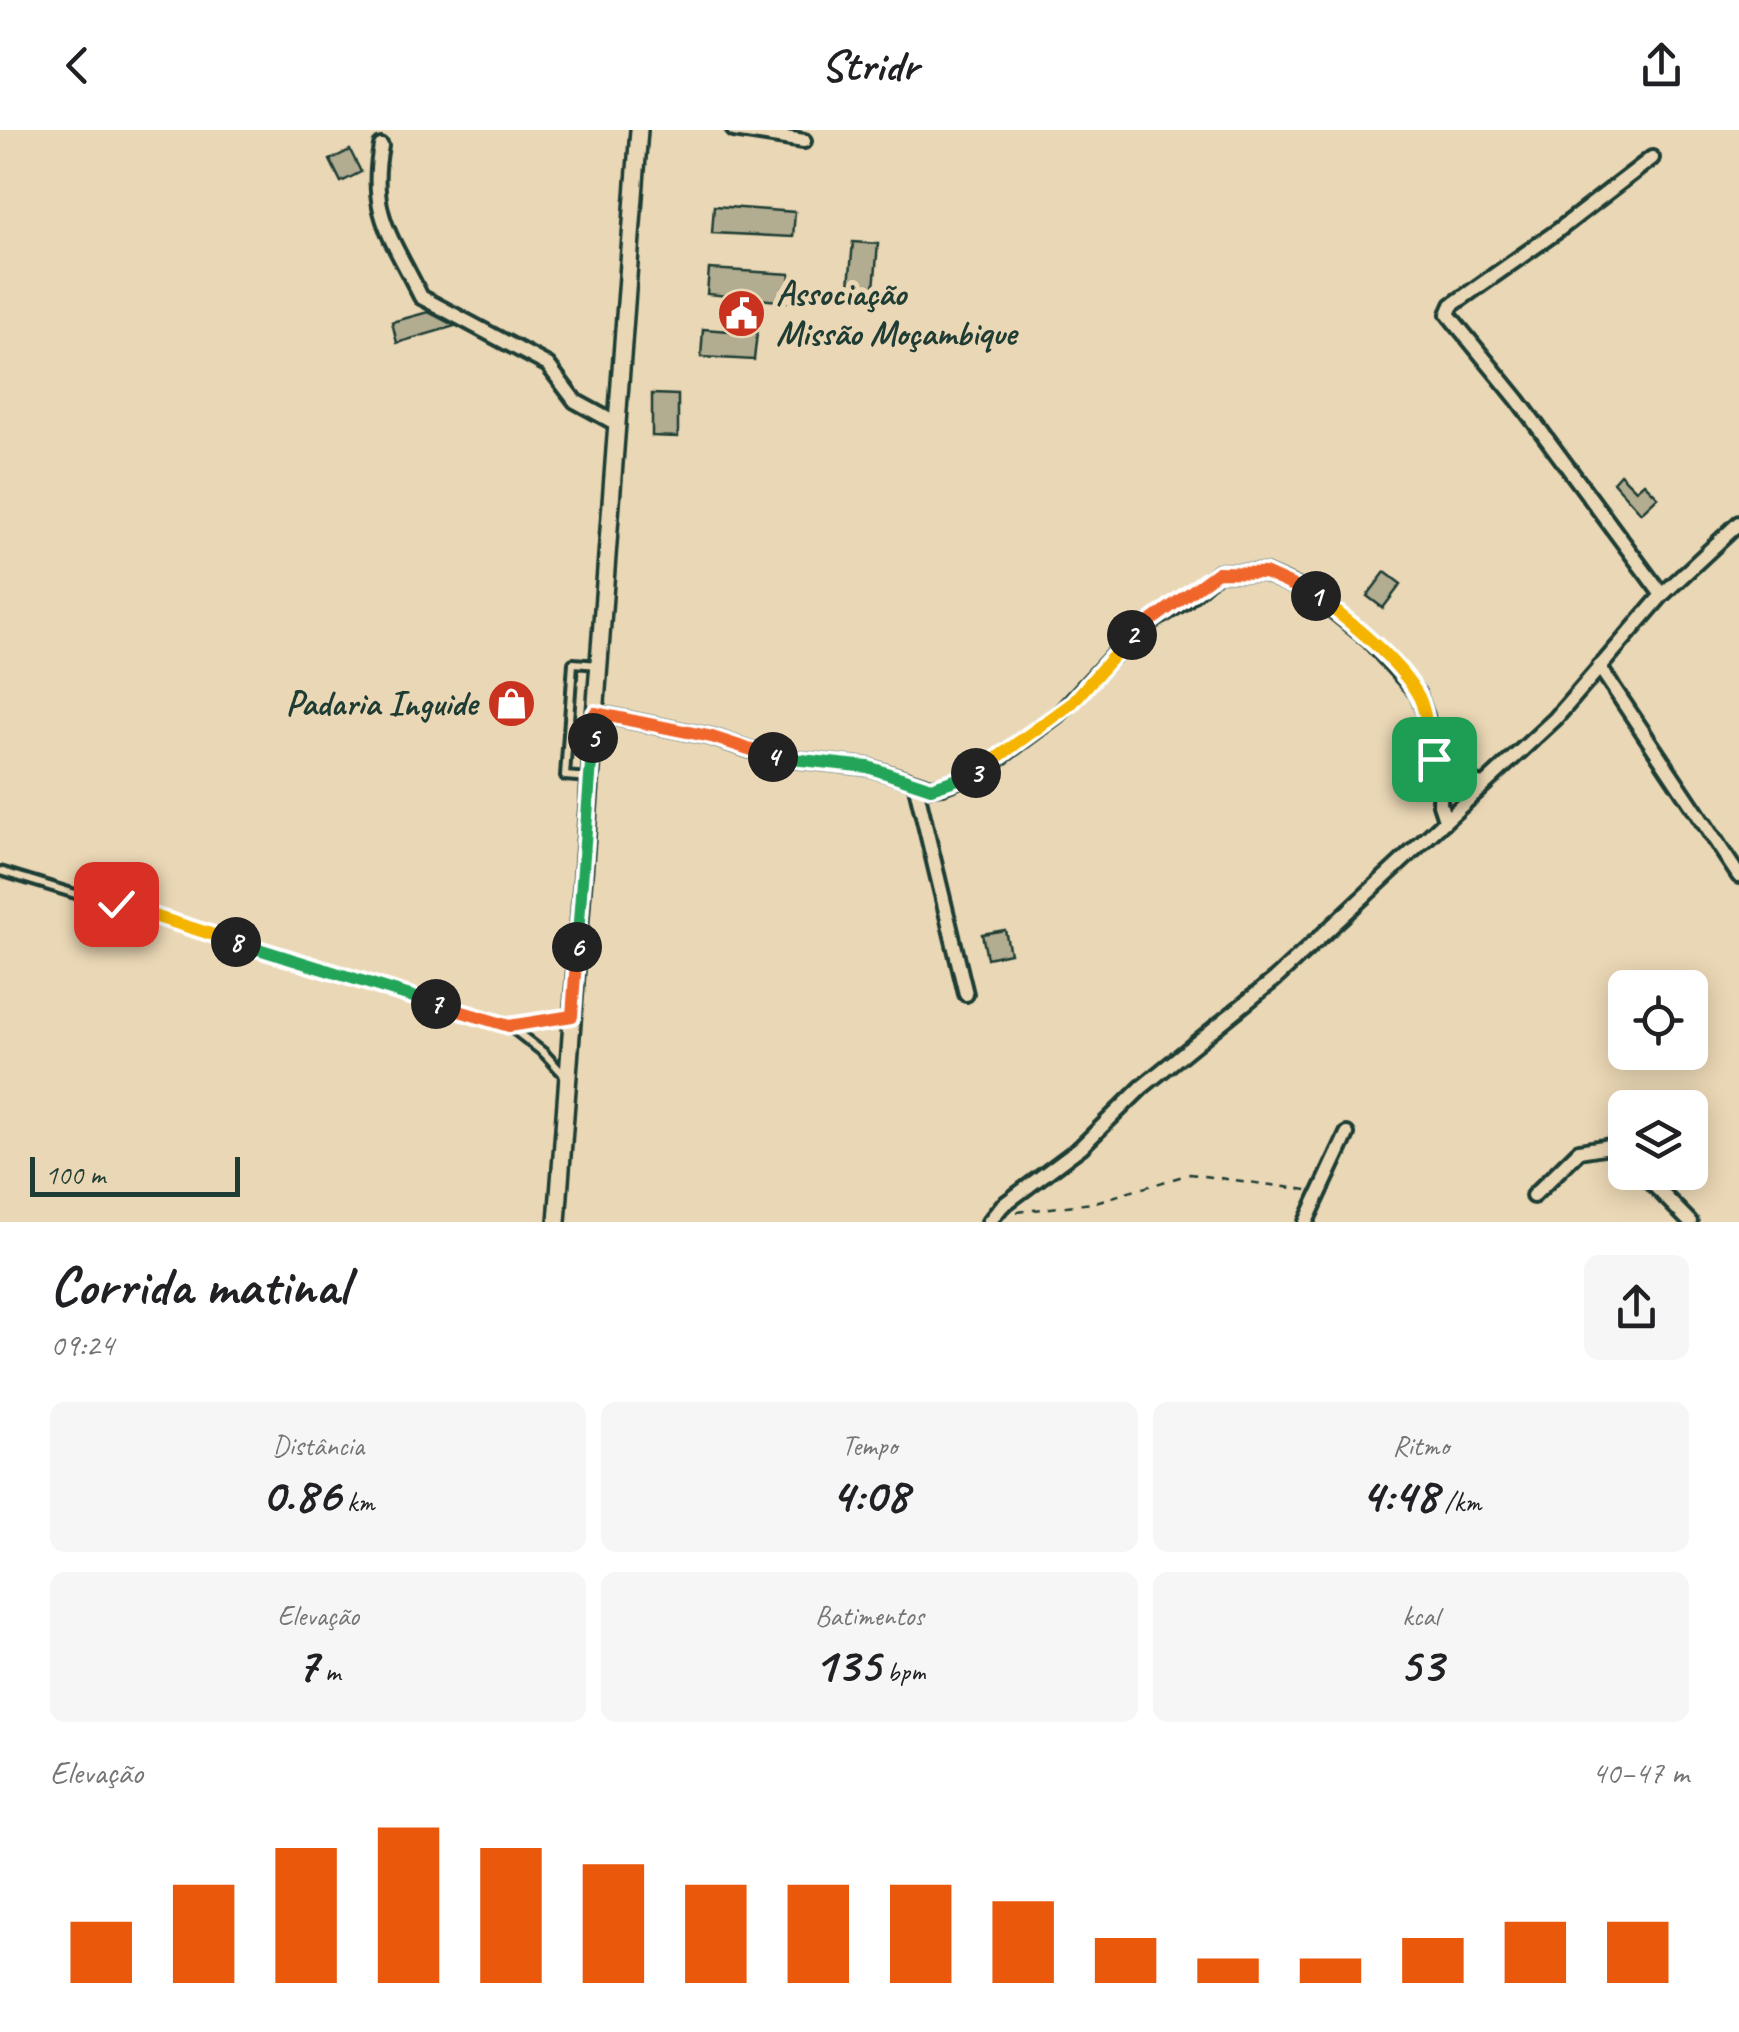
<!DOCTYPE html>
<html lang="pt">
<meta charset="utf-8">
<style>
body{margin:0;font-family:Caveat,sans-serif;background:#f6f6f6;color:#202124;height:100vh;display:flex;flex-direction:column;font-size:38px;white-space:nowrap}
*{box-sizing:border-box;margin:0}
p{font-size:32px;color:#757577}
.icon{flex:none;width:55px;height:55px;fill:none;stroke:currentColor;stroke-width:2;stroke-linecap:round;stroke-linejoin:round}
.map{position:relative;height:1092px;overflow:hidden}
.sheet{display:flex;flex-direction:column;background:#fff;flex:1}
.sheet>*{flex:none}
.fabs{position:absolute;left:1608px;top:840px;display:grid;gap:20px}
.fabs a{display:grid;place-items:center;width:100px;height:100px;border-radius:15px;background:#fff;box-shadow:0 5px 25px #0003;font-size:50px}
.scale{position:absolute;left:30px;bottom:25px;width:210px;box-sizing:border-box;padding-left:10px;border:5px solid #1f3d34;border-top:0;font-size:28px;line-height:35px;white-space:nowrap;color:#1f3d34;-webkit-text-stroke:8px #ead7b5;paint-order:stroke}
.pin{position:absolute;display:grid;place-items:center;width:85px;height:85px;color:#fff;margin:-42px;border-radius:20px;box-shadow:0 5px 15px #0006}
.km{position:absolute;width:50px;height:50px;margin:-25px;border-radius:50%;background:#222;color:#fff;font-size:28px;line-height:50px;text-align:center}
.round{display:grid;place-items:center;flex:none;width:105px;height:105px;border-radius:15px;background:#f6f6f6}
.summary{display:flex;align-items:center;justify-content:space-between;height:170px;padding:0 50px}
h1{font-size:55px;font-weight:700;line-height:75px}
.metrics{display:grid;grid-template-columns:repeat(3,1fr);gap:15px;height:170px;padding:10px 50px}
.metrics div{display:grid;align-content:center;border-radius:15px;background:#f6f6f6;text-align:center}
.metrics b{font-size:50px;font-weight:700}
.metrics small{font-size:28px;font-weight:400}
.metrics p{font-size:28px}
.chart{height:280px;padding:20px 50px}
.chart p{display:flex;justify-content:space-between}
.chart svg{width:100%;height:180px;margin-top:10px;stroke:#ea580c;stroke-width:6}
header{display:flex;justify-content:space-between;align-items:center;height:130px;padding:0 50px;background:#fff;font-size:45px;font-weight:700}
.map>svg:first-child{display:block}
</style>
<header><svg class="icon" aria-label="back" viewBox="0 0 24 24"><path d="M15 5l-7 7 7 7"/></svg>Stridr<svg class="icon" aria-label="share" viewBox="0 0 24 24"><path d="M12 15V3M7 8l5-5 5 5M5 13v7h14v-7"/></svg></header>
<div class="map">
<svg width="1739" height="1092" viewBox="0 0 1739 1092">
<rect width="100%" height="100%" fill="#ead7b5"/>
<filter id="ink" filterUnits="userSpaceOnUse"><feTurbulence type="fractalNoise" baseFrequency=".01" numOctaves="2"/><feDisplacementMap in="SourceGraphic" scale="20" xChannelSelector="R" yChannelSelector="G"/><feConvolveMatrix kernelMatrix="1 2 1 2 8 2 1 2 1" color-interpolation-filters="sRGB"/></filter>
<g filter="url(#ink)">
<!-- building -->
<path fill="#b2ac91" stroke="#1f3d34" stroke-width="2.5" d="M350,20L361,42L341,52L330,30Z
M714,76L795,82L793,107L712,103Z
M853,112L878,114L874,158L849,155Z
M709,139L790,144L788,172L707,164Z
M428,182L455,196L397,213L392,192Z
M703,199L757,203L754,230L701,227Z
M652,264L678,265V307L652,306Z
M1620,344L1636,360L1644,353L1658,367L1641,383L1613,352Z
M1385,442L1401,454L1383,478L1367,466Z
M505,555L522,557L520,588L502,586Z
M1005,800L1010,823L987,828L982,804Z"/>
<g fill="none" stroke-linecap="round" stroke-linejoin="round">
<defs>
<path id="service" d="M589,648L565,646L573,533L599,535
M0,741L509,896L544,923L566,947
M510,896L572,886"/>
<path id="minor" d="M734,0L804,11
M381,16C368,85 393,109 421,167L548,235L575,271L617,294
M1652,28L1556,102L1452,175L1448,184L1518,270L1662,465
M1599,536L1739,746
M595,583L712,607L772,627L868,637L931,657L943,656L982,641L1060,583L1134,503L1185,471L1218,442L1265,443L1313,464L1369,510L1418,564L1426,586L1430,618L1441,643L1440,674L1445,689
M1440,634L1459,648L1482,655
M915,653L966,864
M1641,1042L1690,1092
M1533,1066L1579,1021L1610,1016L1625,1029
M989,1092L1002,1076L1081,1017L1142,957L1275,849L1555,589L1662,465L1739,393
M1306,1092L1347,1004"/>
<path id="tertiary" d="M557,1092L639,0"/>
</defs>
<!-- service casing -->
<use href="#service" stroke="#1f3d34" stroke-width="14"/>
<!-- minor casing -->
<use href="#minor" stroke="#1f3d34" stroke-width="20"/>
<!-- tertiary casing -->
<use href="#tertiary" stroke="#1f3d34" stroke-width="22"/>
<!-- path -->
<path stroke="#1f3d34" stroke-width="2.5" stroke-dasharray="8 8" stroke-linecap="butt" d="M1017,1082L1092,1073L1190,1044L1308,1060"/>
<!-- service -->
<use href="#service" stroke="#ead7b5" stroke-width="6"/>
<!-- minor -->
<use href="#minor" stroke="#ead7b5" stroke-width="12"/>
<!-- tertiary -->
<use href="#tertiary" stroke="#ead7b5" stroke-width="15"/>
</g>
</g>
<g fill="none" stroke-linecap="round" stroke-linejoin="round" filter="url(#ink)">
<defs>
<path id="split-1" d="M1316,466C1349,491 1400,531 1419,567C1429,587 1426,609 1434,629"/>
<path id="split-2" d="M1132,505L1218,442L1265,443L1316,466"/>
<path id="split-3" d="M976,643L1071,574L1132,505"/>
<path id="split-4" d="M773,627L868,637L931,658L976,643"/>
<path id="split-5" d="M593,608L595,583L712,607L773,627"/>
<path id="split-6" d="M577,817L593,608"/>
<path id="split-7" d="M436,874L509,896L572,886L577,817"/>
<path id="split-8" d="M236,812L436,874"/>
<path id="split-9" d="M116,774L236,812"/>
</defs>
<!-- split-1 casing -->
<use href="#split-1" stroke="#fff" stroke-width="20"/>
<!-- split-2 casing -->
<use href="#split-2" stroke="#fff" stroke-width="20"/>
<!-- split-3 casing -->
<use href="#split-3" stroke="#fff" stroke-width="20"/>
<!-- split-4 casing -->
<use href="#split-4" stroke="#fff" stroke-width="20"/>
<!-- split-5 casing -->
<use href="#split-5" stroke="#fff" stroke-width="20"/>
<!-- split-6 casing -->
<use href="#split-6" stroke="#fff" stroke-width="20"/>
<!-- split-7 casing -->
<use href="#split-7" stroke="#fff" stroke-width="20"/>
<!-- split-8 casing -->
<use href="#split-8" stroke="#fff" stroke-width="20"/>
<!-- split-9 casing -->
<use href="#split-9" stroke="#fff" stroke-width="20"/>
<!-- split-1 -->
<use href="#split-1" stroke="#f5b400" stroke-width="12"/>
<!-- split-2 -->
<use href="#split-2" stroke="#f0652b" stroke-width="12"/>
<!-- split-3 -->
<use href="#split-3" stroke="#f5b400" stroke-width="12"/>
<!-- split-4 -->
<use href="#split-4" stroke="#22a559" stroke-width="12"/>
<!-- split-5 -->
<use href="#split-5" stroke="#f0652b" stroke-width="12"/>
<!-- split-6 -->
<use href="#split-6" stroke="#22a559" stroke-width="12"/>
<!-- split-7 -->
<use href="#split-7" stroke="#f0652b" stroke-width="12"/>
<!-- split-8 -->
<use href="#split-8" stroke="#22a559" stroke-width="12"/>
<!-- split-9 -->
<use href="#split-9" stroke="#f5b400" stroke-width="12"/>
</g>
<!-- icons -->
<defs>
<symbol id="civic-disc" viewBox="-11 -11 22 22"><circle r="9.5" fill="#c8321e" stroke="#ead7b5"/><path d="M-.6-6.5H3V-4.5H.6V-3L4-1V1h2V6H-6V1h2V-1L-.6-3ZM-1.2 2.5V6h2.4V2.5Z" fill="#fff"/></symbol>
<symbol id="shop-disc" viewBox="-11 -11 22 22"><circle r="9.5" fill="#c8321e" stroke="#ead7b5"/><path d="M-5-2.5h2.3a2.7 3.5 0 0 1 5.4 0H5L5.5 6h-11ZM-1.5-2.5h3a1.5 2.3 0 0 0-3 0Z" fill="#fff"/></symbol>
</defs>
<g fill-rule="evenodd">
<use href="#civic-disc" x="714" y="156" width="55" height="55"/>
<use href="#shop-disc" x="484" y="546" width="55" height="55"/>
</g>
<g text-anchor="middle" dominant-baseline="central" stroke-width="10" stroke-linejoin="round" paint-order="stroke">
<!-- poi labels -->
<g font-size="35" font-weight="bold" fill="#1f3d34" stroke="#ead7b5" text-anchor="start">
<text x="776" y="163">Associação<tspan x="776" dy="40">Missão Moçambique</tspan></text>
<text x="477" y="573" text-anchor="end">Padaria Inguide</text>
</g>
</g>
</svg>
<div class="fabs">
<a><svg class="icon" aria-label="locate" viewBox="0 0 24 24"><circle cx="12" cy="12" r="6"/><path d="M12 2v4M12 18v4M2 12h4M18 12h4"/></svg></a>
<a><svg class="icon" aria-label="layers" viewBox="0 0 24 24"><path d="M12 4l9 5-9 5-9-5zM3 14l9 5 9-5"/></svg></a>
</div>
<div class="scale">100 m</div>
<div class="pin" style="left:1434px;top:629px;background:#1e9e55"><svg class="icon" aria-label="arrive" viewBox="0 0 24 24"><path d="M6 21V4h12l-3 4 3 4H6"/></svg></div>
<div class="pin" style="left:116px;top:774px;background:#d93025"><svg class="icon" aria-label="check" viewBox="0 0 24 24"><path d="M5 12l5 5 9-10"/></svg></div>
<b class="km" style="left:1316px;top:466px">1</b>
<b class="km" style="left:1132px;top:505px">2</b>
<b class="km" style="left:976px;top:643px">3</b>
<b class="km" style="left:773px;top:627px">4</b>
<b class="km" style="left:593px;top:608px">5</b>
<b class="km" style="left:577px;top:817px">6</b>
<b class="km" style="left:436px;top:874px">7</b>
<b class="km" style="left:236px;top:812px">8</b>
</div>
<section class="sheet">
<div class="summary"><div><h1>Corrida matinal</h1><p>09:24</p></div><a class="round"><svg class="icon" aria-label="share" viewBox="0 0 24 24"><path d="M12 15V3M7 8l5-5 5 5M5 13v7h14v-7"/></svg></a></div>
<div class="metrics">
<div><p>Distância</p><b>0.86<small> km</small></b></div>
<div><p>Tempo</p><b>4:08</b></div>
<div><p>Ritmo</p><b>4:48<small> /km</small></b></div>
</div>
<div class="metrics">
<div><p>Elevação</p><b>7<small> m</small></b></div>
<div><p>Batimentos</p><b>135<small> bpm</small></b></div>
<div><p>kcal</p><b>53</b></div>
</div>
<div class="chart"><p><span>Elevação</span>40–47 m</p>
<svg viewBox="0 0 160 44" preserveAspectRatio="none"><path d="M5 44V29M15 44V20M25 44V11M35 44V6M45 44V11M55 44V15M65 44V20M75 44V20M85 44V20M95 44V24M105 44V33M115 44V38M125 44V38M135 44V33M145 44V29M155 44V29"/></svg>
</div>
</section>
